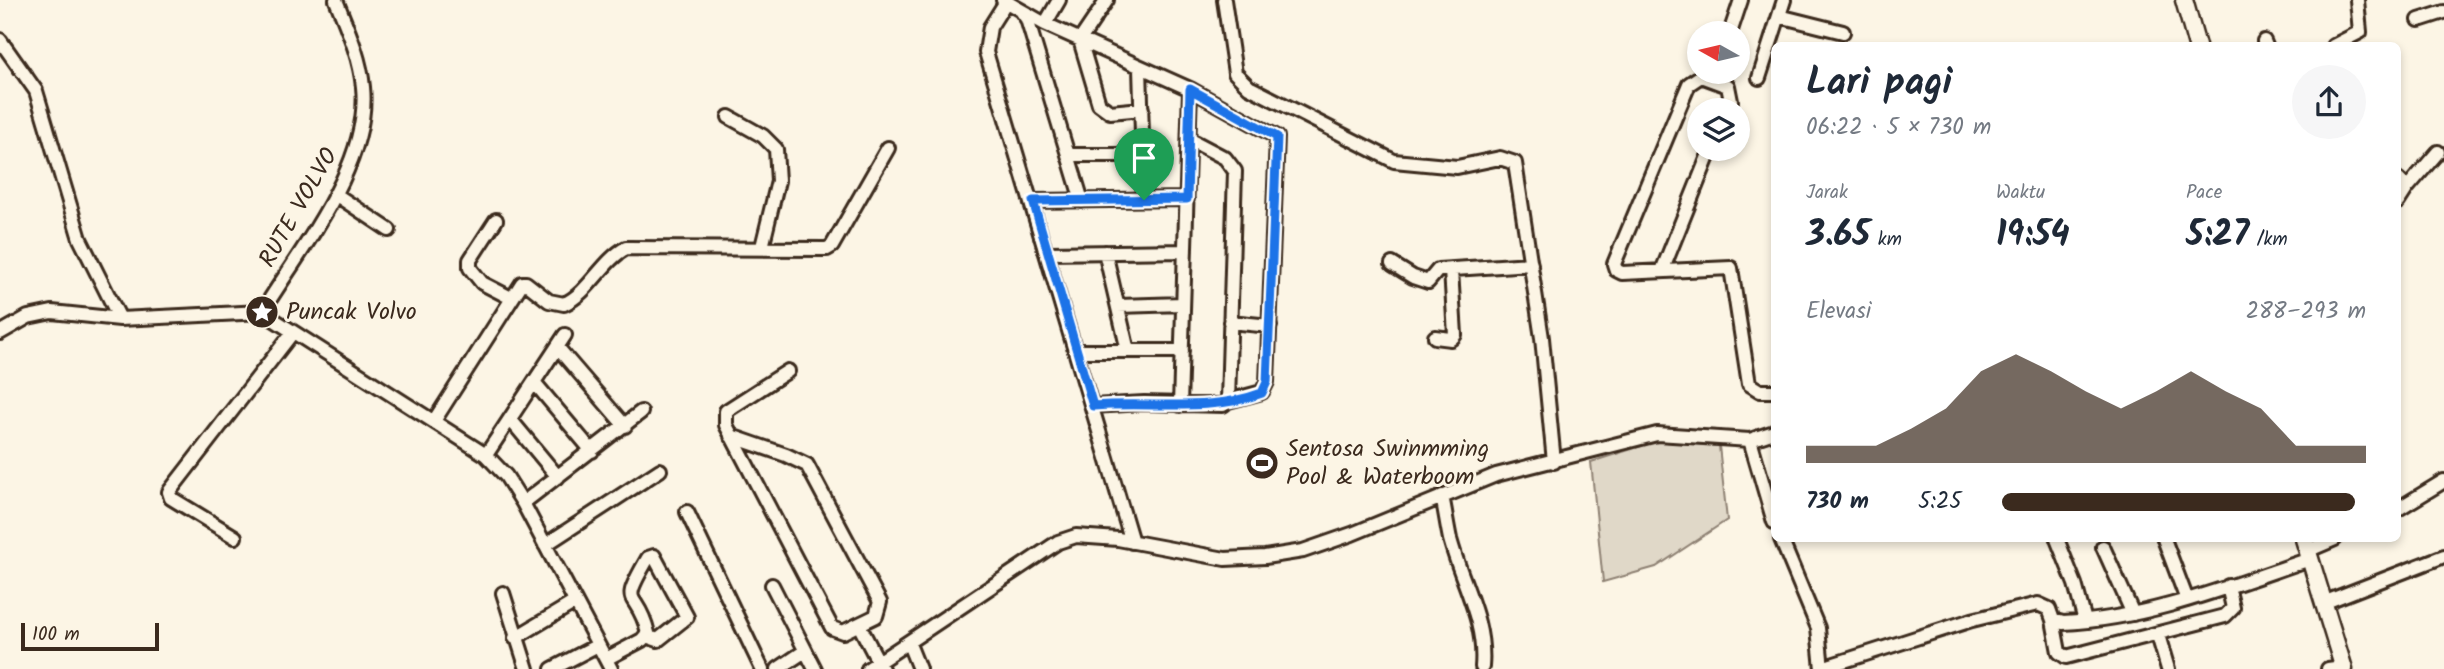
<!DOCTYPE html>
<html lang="id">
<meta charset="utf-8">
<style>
body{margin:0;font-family:Kalam,sans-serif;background:#f6f6f7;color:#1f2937;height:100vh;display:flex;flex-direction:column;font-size:26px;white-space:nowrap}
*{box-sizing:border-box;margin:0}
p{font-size:23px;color:#747a83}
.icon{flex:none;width:38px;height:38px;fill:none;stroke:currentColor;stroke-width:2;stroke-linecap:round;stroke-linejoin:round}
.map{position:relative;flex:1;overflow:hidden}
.side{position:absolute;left:1771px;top:42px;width:630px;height:500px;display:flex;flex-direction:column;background:#fff;border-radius:10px;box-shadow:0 4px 10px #0003}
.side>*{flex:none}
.needle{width:46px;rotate:278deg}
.controls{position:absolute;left:1687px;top:21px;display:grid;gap:14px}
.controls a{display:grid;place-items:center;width:63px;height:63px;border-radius:50%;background:#fff;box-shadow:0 4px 10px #0003;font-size:35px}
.scale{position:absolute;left:21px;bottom:18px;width:138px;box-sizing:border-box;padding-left:7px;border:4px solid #3b2a1e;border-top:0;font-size:19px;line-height:24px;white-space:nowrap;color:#3b2a1e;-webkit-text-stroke:5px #fcf5e5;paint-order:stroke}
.pin{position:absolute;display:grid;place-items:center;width:60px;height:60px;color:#fff;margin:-72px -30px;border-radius:50% 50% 50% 0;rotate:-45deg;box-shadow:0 0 7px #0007}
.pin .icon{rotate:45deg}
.round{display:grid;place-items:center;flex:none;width:74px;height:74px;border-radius:37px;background:#f6f6f7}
.headline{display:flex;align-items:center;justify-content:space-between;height:119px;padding:0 35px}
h1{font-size:38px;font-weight:700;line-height:52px}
.stats{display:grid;grid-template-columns:repeat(3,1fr);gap:10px;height:119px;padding:7px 35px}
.stats div{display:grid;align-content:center}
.stats b{font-size:35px;font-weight:700}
.stats small{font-size:19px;font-weight:400}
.stats p{font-size:19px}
.chart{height:196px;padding:14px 35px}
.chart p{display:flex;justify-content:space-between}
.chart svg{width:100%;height:126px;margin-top:7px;fill:#3b2a1e;opacity:.7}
ul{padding:0 35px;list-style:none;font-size:23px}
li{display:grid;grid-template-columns:112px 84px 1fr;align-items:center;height:52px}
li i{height:18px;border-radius:9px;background:#3b2a1e}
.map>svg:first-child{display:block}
</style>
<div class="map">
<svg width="2444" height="669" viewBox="0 0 2444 669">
<rect width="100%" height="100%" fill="#fcf5e5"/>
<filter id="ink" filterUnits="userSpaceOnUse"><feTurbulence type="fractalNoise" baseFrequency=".0143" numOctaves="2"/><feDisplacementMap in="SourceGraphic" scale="14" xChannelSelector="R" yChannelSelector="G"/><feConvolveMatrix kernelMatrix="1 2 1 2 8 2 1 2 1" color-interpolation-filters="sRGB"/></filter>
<g filter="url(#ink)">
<!-- green -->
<path fill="#e0d8c8" stroke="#8e8173" stroke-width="2" d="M1657,441L1719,446L1727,520L1656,567L1603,582L1591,462Z"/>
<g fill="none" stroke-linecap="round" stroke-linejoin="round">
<defs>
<path id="minor" d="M1003,0L1045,24L1190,89L1277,137L1267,382L1262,392L1228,401
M1007,0L990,27L986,52L1132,542
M1107,0L1080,40L1099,104L1110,112L1142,109
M1224,0L1235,73L1249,87L1394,161L1457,167L1500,158L1515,163L1542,338L1554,462
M1022,12L1027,19L1082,201
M1779,16L1843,32
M2419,20L2444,12
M1045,24L1059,0
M1730,33L1741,0
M0,40L36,91L80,239L120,319
M2264,41L2266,46
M2333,46L2360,32L2357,0
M1140,68L1144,200
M1759,78L1784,0
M1727,110L1731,101L1728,86L1701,76L1689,84L1614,264L1616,270L1622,273L1731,268L1749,384L1760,391H1774
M729,117L763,136L776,149L778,181L762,247
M1069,155H1144
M2398,179L2407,188L2398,202
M2407,188L2438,152
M335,194L389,230
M1033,201L1187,199
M496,220L470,260V268L482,283L511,298
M1105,252L1128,351
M1048,253L1185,251
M1392,264L1413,277L1428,282L1438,270L1531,264
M1662,271L1711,149
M1118,306L1183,304
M262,312L486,455L506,476L523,503L611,669
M262,312C301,248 371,164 363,87C360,56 347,28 336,0
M1230,322L1270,326
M0,333L28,317L52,312L120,319L262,312
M1435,337L1451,339L1455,335L1451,270
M557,347L625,426
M1076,351H1182
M534,382L592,451
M1180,405L1190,89
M1092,406L1144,403L1223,405L1228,401L1235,171L1225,158L1189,139
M510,419L558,477
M434,421L522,283H526L549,301L564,304C589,293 602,261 626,248L827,249L832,246L888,148
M731,436L786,455L807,465L880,602L876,616L843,632L832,628L726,425V411L788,371
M1750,440L1774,522
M486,455L565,335
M1442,496C1445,510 1447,525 1450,539C1462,584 1486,621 1482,667
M523,503L641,412
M2398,509L2444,481
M687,512L762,669
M235,537L171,498L169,492L293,332
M1781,539L1818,628L1822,669
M2057,539L2075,584L2085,621
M2164,539L2187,600
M545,545L660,470
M2103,547L2133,614
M2307,551L2335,539
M772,585L815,669
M503,593L527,669
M2323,603L2444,556
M2053,620L2059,652L2066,657L2225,616L2233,608L2228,586
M859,625L882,669
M2158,635L2168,669
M515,638L575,602
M909,644L919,669
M606,659L642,640L648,633C637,587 617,611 648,558L654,556L687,617L658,640L646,636
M1822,668L1972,620L2038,604L2049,609L2053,620L2063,623C2148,619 2230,586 2310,559
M552,669L598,645
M778,669L805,651
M868,669L1058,542L1076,536L1118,539L1225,559L1265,557L1303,551L1352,534L1496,475L1657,434L1750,440L1774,432
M2328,669L2343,667"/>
<path id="major" d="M2184,0L2197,46
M2304,539L2344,669"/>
</defs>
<!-- minor casing -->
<use href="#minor" stroke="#3b2a1e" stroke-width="18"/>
<!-- major casing -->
<use href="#major" stroke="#3b2a1e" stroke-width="21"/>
<!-- minor -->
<use href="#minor" stroke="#fcf5e5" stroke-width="12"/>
<!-- major -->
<use href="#major" stroke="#fcf5e5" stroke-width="16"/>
</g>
</g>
<g fill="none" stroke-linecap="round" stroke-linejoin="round" filter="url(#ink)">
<defs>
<path id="route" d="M1190,89L1277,137L1267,382L1262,393C1209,413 1150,401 1093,406L1033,201L1187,199Z"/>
</defs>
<!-- route casing -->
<use href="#route" stroke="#fff" stroke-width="14"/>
<!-- route -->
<use href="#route" stroke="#1a73e8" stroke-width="9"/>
</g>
<!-- icons -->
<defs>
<symbol id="sight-disc" viewBox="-11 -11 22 22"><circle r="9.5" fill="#3b2a1e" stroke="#fcf5e5"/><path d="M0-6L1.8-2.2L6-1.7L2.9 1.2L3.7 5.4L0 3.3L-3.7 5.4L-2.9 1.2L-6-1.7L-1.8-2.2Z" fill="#fff"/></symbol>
<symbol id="stadium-disc" viewBox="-11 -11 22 22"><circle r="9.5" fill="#3b2a1e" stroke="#fcf5e5"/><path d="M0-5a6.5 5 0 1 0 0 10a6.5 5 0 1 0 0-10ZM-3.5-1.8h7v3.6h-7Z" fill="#fff"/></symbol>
</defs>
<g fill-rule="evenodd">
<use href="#sight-disc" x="243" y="293" width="38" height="38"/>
<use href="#stadium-disc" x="1243" y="444" width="38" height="38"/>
</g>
<g text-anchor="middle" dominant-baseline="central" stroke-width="6" stroke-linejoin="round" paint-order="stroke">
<!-- street labels -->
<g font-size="24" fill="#3b2a1e" stroke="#fcf5e5">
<text transform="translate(299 208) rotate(-60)">RUTE VOLVO</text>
</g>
<!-- poi labels -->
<g font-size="24" fill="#3b2a1e" stroke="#fcf5e5" text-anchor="start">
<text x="286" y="312">Puncak Volvo</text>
<text x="1286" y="449">Sentosa Swinmming<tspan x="1286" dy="28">Pool &amp; Waterboom</tspan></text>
</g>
</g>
</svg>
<div class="controls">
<a><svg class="needle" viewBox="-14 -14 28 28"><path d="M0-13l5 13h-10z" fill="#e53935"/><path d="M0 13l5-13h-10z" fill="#747a83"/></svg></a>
<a><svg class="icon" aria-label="layers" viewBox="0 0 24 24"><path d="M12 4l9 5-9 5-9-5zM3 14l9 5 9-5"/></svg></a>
</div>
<div class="scale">100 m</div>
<div class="pin" style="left:1144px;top:200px;background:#1e9e55"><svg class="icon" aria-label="arrive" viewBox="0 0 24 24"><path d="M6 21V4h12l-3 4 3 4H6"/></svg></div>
<section class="side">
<div class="headline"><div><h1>Lari pagi</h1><p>06:22 · 5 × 730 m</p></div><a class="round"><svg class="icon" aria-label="share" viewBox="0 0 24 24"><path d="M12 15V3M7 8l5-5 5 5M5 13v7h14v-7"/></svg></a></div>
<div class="stats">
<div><p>Jarak</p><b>3.65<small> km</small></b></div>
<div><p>Waktu</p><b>19:54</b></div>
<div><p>Pace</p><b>5:27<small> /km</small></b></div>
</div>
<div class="chart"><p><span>Elevasi</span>288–293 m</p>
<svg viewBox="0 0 160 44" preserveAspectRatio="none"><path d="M0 44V38L10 38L20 38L30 32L40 25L50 12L60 6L70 12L80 19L90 25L100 19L110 12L120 19L130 25L140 38L150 38L160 38V44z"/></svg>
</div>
<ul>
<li><b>730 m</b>5:25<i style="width:97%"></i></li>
</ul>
</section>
</div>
